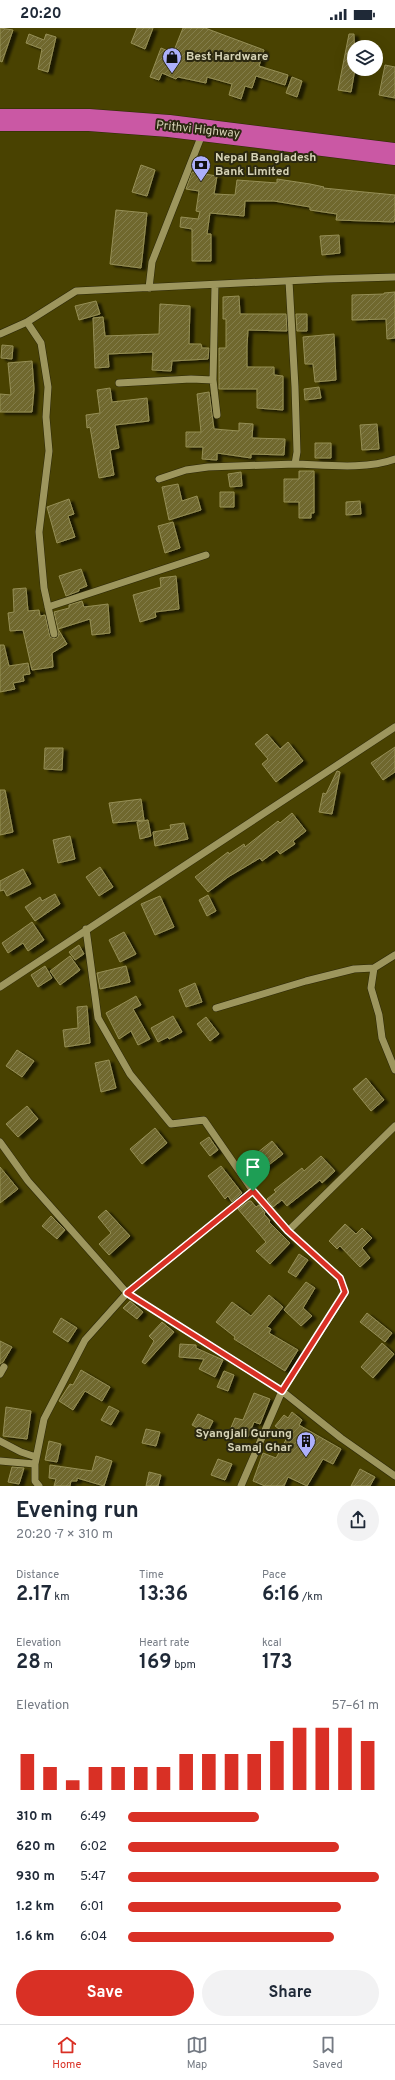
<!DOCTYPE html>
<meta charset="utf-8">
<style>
body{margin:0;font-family:Overpass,sans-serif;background:#f2f2f3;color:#1f2937;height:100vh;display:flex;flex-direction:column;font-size:15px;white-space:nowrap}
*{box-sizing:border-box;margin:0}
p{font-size:13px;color:#747a83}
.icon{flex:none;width:22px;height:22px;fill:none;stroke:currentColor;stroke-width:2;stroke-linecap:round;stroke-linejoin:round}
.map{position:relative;height:1458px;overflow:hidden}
.panel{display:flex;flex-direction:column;background:#fff;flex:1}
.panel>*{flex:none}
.fabs{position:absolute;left:347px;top:12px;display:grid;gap:8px}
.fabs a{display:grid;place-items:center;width:36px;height:36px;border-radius:50%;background:#fff;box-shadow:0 4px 16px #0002;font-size:20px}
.pin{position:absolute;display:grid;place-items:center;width:34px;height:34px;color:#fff;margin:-41px -17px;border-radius:50% 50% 50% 0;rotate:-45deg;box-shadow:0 0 4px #0007}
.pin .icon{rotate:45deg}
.round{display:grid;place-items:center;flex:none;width:42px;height:42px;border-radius:21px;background:#f2f2f3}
.summary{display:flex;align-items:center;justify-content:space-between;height:68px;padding:0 16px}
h1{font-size:22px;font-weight:700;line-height:30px}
.metrics{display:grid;grid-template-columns:repeat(3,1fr);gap:6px;height:68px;padding:4px 16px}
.metrics div{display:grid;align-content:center}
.metrics b{font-size:20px;font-weight:700}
.metrics small{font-size:11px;font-weight:400}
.metrics p{font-size:11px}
.chart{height:112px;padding:8px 16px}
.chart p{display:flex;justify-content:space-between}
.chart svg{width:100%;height:72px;margin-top:4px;stroke:#d93025;stroke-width:6}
.cta{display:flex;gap:8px;margin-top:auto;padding:8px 16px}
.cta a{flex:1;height:46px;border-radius:24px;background:#d93025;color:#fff;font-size:16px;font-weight:700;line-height:46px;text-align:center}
.cta a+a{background:#f2f2f3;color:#1f2937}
ul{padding:0 16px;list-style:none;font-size:13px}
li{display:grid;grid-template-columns:64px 48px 1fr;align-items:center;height:30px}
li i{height:10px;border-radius:5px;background:#d93025}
.status{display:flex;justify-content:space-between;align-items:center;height:28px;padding:0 20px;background:#fff;direction:ltr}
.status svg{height:11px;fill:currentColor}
.menu{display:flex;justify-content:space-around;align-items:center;height:56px;border-top:1px solid #e0e1e3;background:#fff;font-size:11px;color:#747a83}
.menu a{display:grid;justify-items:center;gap:2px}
.menu .on{color:#d93025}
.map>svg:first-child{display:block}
</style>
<div class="status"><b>20:20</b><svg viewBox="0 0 49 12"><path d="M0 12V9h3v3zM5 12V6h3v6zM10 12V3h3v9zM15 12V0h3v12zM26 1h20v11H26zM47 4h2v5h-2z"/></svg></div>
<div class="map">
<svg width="395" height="1458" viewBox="0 0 395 1458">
<defs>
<pattern id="building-hatch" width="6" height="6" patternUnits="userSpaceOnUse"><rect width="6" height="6" fill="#6f682f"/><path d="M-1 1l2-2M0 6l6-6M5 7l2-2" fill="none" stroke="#837d4b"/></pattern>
<filter id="shadow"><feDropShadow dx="4.5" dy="2.5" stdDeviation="1" flood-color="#0009"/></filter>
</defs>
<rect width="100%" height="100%" fill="#494201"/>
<!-- building -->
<path fill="url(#building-hatch)" stroke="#968f55" filter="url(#shadow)" d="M0,0L13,2L2,34L0,33Z
M137,0H153L145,21L131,15Z
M183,0H205L264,22L259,38L288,47L285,57L256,48L252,60L245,58L241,71L229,67L232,56L207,49L206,55L178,49L176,51L162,45L159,52L150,49L161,20L173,25Z
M29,6L44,12L46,6L56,9L48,44L38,41L42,21L26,15Z
M349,6H354L355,41L351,64L338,62Z
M385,37L395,39V70L379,67Z
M292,49L302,53L297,69L286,65Z
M141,137L155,142L147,168L132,164Z
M192,144L217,148L214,166L235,167L237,152L277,155V151L310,156L324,159L323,160L395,167V189L394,194L336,192L337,186L310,182V179L274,173H245L244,188L210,185L207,206H211V233H192V201L180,199L181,189L198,191L200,184L196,183L199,163L186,161Z
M116,182L147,185L141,240L110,236Z
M339,207L340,225L322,227L320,208Z
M395,264V310L387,311L386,291L352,292V267L384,266V265Z
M239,268L240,286H286L287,303L248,302L247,318V339H274V347L283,348V382L257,380V361H219V320H226V291H223V269Z
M96,273L100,286L79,292L75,278Z
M160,276L190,278L189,316H201L202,320H209L208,331L172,333L171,343L152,342L153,324L108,326L109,339L95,340L93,290L103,289L105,308L159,306Z
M296,286H307V303H297Z
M334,306L336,352L315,354L313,336H305L303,309Z
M2,317L13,318L12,331L1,330Z
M32,333L34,361L32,384H0V366L11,367L8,335Z
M319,359L321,370L305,372L304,361Z
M110,360L112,374L147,370L149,393L115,397L119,420L110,422L114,447L99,450L90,399L87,400L86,387L100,385L97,362Z
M209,364L214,401L239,403V395L253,396L252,410L285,411L284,427L251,426V430L217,425V432L202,431L203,419H186V404H201L197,366Z
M377,396L379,421L362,422L360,397Z
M315,415H331V430H315Z
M299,443H314V485H311V490H299V474H284V451H299Z
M241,444L242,458L230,459L228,446Z
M178,456L182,473L197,468L201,482L169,492L162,459Z
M220,464H234V479H220Z
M69,471L74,486L68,488L75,509L57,515L47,479Z
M360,473L361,486L346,487V474Z
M173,494L180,520L165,525L158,498Z
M81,541L87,558L79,561V563L66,568L59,548Z
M176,548L179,581L155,584L156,589L140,594L133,567L161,559L160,550Z
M26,560L28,583L39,582L40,588L45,587L50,609L55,611L58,609V601L67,616L52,625L53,639L32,642L23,602L10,603L8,585L14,584L13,561Z
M82,573L84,579L108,576L110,605L92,607L90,591L58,601L54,584L69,580V577Z
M0,617H4L9,638L28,635L30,646L23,647L24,653L13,655L15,661L0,664Z
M267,706L280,721L288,714L303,733L276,754L262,736L268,731L255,716Z
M395,719V744L383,752L371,735Z
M45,720H63L62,742L44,741Z
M337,743L340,744L332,786L319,784L323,765L326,766Z
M0,762H5L13,804L0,807Z
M141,771L144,792L113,795L109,775Z
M292,785L306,803L293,813L295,816L280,826L277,822L262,833L260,830L228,849L208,864L195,849L228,824L229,826L244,816L245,819L278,793L280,795Z
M148,792L151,808L140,811L137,794Z
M184,795L188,811L155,818L153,804L171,801L170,797Z
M70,808L75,831L58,835L53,812Z
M100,839L113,859L99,868L86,849Z
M23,841L31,856L7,868L4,862L0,863V853Z
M55,866L60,876L35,893L25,879L40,869L42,873Z
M208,867L216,883L207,888L199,872Z
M160,868L174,899L155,907L141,876Z
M32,894L44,912L28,923L23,915L8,925L2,915Z
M124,904L136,926L120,934L109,912Z
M79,917L84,926L75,932L69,924Z
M70,928L80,942L60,957L50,943Z
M45,938L52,950L38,959L31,947Z
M126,938L130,954L100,961L97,945Z
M195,955L202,974L186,979L179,962Z
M136,968L141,977L133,981L150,1011L138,1017L131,1003L119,1011L106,985Z
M87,978L90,1015L65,1019L63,1002L78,1000L77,979Z
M173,988L182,1004L169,1011L168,1009L158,1014L151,1000Z
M206,989L219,1006L210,1013L197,996Z
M17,1022L34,1033L22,1049L6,1038Z
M109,1032L116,1060L101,1064L95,1035Z
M366,1050L384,1072L371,1083L353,1061Z
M27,1078L38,1091L18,1109L6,1096Z
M155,1100L167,1115L142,1136L130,1121Z
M209,1109L218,1122L210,1128L200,1115Z
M272,1113L283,1126L257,1146L247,1133Z
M321,1128L335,1143L322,1155L320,1152L287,1178L282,1172L273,1179L267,1171L276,1164L274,1162L302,1140L304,1143Z
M221,1138L242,1165L232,1174L228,1168L225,1171L208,1148Z
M0,1139L18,1161L0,1175Z
M249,1173H251L256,1179L259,1177L265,1185L264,1186L270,1193L269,1194L290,1215L270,1236L256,1223L266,1214L238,1181Z
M106,1182L130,1208L109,1227L99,1216L111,1205L98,1189Z
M51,1188L65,1202L57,1211L42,1198Z
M345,1196L356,1206L362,1200L372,1210L362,1220L370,1230L360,1239L340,1218L337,1221L329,1213Z
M299,1226L308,1232L296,1249L288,1244Z
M306,1254L315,1260L303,1280L312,1288L301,1298L284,1282Z
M269,1267L283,1279L267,1299L271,1301L269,1305L298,1322L285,1343L234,1311L235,1309L216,1294L232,1274L251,1288Z
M130,1273L143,1284L137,1291L123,1280Z
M367,1285L392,1305L385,1314L360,1294Z
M61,1290L77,1300L68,1314L53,1304Z
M162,1294L174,1304L145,1336L142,1334L154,1313L149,1308Z
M0,1313L12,1319L3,1334L0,1336Z
M382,1315L394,1326L373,1350L361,1339Z
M180,1316L196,1317V1320L223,1332L215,1349L199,1341L204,1331L179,1329Z
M81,1342L110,1359L102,1373L85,1363L73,1382L59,1373L70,1356L73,1357Z
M224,1343L234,1347L228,1363L217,1359Z
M254,1365L270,1371L260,1396L254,1394L248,1409L230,1402L235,1390L243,1392Z
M109,1378L119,1383L111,1397L101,1392Z
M6,1379L31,1383L27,1411L3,1408Z
M292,1384L302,1392L299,1397L341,1421L333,1436L323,1431L307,1458L288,1449L284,1458H265L253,1453L263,1425L276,1430L288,1408L275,1398L284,1387L288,1390Z
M198,1386L213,1393L207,1405L192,1397Z
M146,1401L160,1404L156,1418L142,1415Z
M49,1413L61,1416L57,1434L45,1432Z
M96,1428L112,1433L104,1458L77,1450V1453H71L70,1458H54L56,1451L49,1450L50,1437L92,1443Z
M218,1431L232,1436L225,1452L211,1447Z
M12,1439L24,1440L19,1456L8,1454Z
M360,1441L375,1449L370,1458H351Z
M149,1444L161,1447L158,1458H146Z"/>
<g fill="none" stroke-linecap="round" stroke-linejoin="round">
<defs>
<path id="minor" d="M289,253L295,359L297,424L295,436C326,437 366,442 395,431
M215,257L213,352L217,387
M149,260L152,234L203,104
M27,294L41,315L48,359L46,389L49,423L39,504L44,560L54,606
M0,306L27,294L76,263L326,251L395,249
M119,355L191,351L213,352
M159,451L186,442L208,439L295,436
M48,579L206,527
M374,940L371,960L379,987L382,1010L395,1042
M0,959L395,699
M216,980L306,953L354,941L374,940L395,927
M0,1114L28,1153L127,1265L282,1363L341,1410L395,1448
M288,1203L395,1098
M0,1346L4,1339
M0,1413L21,1424L36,1429
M0,1433L35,1436
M39,1458L35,1453V1436L44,1391L85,1312L127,1265L253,1163L204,1092L171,1096L130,1046L98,990L86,901
M241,1458L282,1363L345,1265L340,1250L288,1203L253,1163"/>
<path id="highway" d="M0,92H89L169,98L395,126"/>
</defs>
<!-- minor casing -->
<use href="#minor" stroke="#2c280a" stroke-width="8"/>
<!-- highway casing -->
<use href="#highway" stroke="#2c280a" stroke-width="23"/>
<!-- minor -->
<use href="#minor" stroke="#9d965d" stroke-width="7"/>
<!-- highway -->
<use href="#highway" stroke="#ca58a4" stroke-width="22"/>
</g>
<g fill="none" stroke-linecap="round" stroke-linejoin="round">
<defs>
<path id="route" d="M253,1163L288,1203L340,1250L345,1264L282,1363L127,1265Z"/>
</defs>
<!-- route casing -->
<use href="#route" stroke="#fff" stroke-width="8"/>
<!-- route -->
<use href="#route" stroke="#d93025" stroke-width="5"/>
</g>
<!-- icons -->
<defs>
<symbol id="shop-pin" viewBox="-11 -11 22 30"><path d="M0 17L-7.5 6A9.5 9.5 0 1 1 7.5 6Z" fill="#acaffb" stroke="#2b2810"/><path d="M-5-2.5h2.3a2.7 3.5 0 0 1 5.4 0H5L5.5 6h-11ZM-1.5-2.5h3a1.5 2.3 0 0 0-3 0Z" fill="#111"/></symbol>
<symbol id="bank-pin" viewBox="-11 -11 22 30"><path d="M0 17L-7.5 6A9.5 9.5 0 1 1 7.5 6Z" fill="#acaffb" stroke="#2b2810"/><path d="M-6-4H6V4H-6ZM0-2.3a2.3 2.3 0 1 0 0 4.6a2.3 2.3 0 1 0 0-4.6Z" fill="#111"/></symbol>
<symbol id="building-pin" viewBox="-11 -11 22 30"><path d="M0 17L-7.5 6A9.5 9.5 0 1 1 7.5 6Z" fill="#acaffb" stroke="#2b2810"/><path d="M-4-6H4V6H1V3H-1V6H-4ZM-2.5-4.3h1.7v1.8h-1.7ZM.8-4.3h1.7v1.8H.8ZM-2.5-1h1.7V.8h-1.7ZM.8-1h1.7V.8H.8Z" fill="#111"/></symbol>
</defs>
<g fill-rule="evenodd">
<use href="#shop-pin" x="161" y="18" width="22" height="30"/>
<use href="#bank-pin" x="190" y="126" width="22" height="30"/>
<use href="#building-pin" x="295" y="1402" width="22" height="30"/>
</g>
<g text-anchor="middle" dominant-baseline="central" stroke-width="4" stroke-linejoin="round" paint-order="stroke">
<!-- poi labels -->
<g font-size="12" font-weight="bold" fill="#d6d3b6" stroke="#2b2810" text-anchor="start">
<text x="186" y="29">Best Hardware</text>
<text x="215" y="130">Nepal Bangladesh<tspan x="215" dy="14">Bank Limited</tspan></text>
<text x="292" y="1406" text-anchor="end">Syangjali Gurung<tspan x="292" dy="14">Samaj Ghar</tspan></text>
</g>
<!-- street labels -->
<g font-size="12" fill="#d6d3b6" stroke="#2b2810">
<text transform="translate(198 102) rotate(6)">Prithvi Highway</text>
</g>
</g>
</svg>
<div class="fabs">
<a><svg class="icon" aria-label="layers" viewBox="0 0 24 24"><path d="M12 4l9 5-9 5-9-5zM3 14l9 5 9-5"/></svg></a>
</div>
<div class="pin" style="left:253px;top:1163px;background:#1e9e55"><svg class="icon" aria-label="arrive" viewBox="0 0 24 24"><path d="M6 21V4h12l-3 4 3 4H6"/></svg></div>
</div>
<section class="panel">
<div class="summary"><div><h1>Evening run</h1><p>20:20 · 7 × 310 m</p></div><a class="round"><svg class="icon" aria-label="share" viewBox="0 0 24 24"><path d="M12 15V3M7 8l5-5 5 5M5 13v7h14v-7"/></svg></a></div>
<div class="metrics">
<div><p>Distance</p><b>2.17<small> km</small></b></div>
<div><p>Time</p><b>13:36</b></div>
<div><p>Pace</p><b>6:16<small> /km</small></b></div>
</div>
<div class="metrics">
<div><p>Elevation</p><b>28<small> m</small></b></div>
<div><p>Heart rate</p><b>169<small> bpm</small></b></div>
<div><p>kcal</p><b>173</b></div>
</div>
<div class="chart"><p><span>Elevation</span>57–61 m</p>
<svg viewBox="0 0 160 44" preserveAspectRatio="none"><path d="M5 44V22M15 44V30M25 44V38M35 44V30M45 44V30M55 44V30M65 44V30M75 44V22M85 44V22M95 44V22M105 44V22M115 44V14M125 44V6M135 44V6M145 44V6M155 44V14"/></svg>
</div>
<ul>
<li><b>310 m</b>6:49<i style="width:52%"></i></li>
<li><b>620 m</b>6:02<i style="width:84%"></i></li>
<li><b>930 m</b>5:47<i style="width:100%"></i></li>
<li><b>1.2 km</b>6:01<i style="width:85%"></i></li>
<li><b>1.6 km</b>6:04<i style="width:82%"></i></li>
</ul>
<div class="cta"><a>Save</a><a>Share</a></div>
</section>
<nav class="menu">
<a class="on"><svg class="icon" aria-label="home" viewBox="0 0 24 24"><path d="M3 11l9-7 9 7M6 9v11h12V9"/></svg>Home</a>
<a><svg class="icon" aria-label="map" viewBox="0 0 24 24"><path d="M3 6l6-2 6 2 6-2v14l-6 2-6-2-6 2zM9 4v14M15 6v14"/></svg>Map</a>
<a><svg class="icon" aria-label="saved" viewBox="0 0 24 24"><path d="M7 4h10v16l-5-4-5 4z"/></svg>Saved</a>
</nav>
